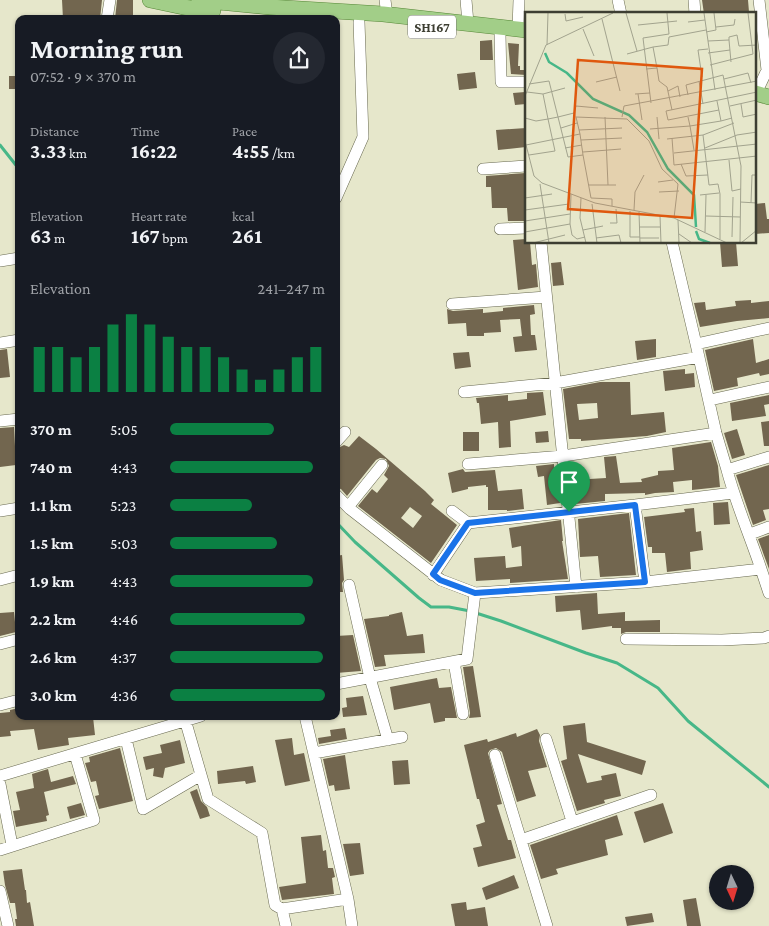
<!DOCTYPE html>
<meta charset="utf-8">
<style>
body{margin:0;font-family:"Crimson Pro",serif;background:#242831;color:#f1f3f6;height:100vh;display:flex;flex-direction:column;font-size:19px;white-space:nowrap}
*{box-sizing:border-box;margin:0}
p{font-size:16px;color:#9ea1a6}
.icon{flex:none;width:28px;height:28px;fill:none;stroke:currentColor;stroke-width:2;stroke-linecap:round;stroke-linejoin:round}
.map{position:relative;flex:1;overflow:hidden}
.sheet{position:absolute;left:15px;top:15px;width:325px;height:705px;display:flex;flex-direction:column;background:#171b24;border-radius:10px;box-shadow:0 1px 4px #0004}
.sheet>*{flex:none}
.needle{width:32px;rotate:176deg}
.tools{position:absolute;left:709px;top:865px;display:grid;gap:10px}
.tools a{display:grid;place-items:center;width:45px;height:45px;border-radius:50%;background:#171b24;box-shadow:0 1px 4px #0004;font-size:25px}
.pin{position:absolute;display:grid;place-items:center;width:42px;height:42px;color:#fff;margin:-51px -21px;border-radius:50% 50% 50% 0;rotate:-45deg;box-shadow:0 0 5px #0007}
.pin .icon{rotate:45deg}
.round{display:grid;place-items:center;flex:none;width:52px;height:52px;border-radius:26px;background:#242831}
.headline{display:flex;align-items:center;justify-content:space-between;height:85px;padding:0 15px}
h1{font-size:28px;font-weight:700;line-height:38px}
.stats{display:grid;grid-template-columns:repeat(3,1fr);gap:8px;height:85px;padding:5px 15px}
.stats div{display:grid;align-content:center}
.stats b{font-size:21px;font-weight:700}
.stats small{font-size:14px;font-weight:400}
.stats p{font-size:14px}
.chart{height:140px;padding:10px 15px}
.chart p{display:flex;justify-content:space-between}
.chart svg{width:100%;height:90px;margin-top:5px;stroke:#0b8043;stroke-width:6}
ul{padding:0 15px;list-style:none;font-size:16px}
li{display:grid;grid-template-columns:80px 60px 1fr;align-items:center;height:38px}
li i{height:12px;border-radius:6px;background:#0b8043}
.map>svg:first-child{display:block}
</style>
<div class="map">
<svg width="769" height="926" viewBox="0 0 769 926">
<rect width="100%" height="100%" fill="#e6e7cb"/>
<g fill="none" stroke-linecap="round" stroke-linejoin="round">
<!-- stream -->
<path stroke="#47b788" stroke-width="3" d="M0,145L19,169
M336,522L355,542L419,598L431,607H449L470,611
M476,613L501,621L586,653L617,663L658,688L688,721L769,787"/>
</g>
<!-- building -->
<path fill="#72664f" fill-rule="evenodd" d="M62,0H102L100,19H63Z
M117,0H133V19H115Z
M702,0H748L749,12L704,14Z
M492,40L493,60H480V41Z
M508,43L519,44L518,66H520V70H526V75L511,74Z
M475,72L477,88L459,90L457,74Z
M9,76H18L19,89H9Z
M525,92L526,104L515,105L513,93Z
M526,128V147L498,150L496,130Z
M526,173V221H508L507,208H492L491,187H486V176Z
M765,203L767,219H769V233L755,234V204Z
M526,239V242H530L532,265L536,264L538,287L518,290L513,240Z
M720,242H736L738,266L722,267Z
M561,262L564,285L553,286L551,263Z
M751,300V303L769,301V318L737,321L700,327L694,303L705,302L706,310L736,306L735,301Z
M534,305L535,314L530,315L531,335H535L537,350L515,352L513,337L522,336L520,319L500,320L501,332L484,333V336H467L466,323L448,324L447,309L453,311L483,309V313L503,311V308Z
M656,339V357L637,360L635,341Z
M753,339L756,363L769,359V374L760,376L759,373L737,378L738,386L714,391L705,350Z
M7,349L10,377L0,378V350Z
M469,352L471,367L455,369L453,353Z
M685,369V374L694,373L695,387L665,391L663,371Z
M600,382H630L631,415L664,412L666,432L647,436L581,441V439H569L563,389ZM597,403L598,418L579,420L577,404Z
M543,392L546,415L510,421L511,447L499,448L498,422L481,424L479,403H477L476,398L508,395V401L527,399V393Z
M769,395V404L764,405L766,416L732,421L730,403Z
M769,421V446H764L761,422Z
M14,427L16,465L0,467V428Z
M737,429L745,455L732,459L724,433Z
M548,431L549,442L536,443L535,432Z
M463,432H479V451H463Z
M359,436L376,449L425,491L434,500L431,504L457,525L431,563L358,506L372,489L377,493L388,479L384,475L389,466L386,459L380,458L376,460L347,496L341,489L336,488V449L344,445L349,447ZM410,507L422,516L413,528L401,518Z
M711,442L718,466L720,487L692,490V480L673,482L674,492L655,493L645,495V493L605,494V501L575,504L573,480L606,478L604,457L616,456L620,483L642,482L641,479L658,475V471L674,470L672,448Z
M554,464L555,494H559L560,503L547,505L544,476L538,477L536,466Z
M769,465V509L763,510L766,520L753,525L736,475Z
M463,469L465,472L495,470L498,491L522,489L524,509L507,511V510H488V487H486V485L468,487V489L452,493L448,473Z
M728,502L730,524L714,525L713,503Z
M694,508L696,532L701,531L703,550L690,552L691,569L667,572L665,553H652V547H648L644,517L685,512L684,509Z
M629,513L636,575L600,577L598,556L580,557L578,519Z
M561,520L563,541H562L568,579L510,583V579L476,581L474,558L505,556L506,568L522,566L521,546L512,548L509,528Z
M769,535V569L758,539Z
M342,555L344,580L342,583L343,592H336V556Z
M597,593L598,614L625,612V621L660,620V632H626L621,634V628H612V626L582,630L580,610L556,612L555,596Z
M14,612L16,632L0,636V613Z
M402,612L407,636L423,634L425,653L384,655L386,666L375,667L364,619L389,616V615Z
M353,635L361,671L336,673V636Z
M473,666L481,717L469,718L470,713L463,667Z
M437,678L439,688L451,687L457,718H445V721L434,723L430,703L394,710L390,687Z
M363,696L367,715L343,717L342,708L347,707L346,698Z
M19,708V716H66V720L93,717L95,735L68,738L69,745L38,750L34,729L10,731L11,736L0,737V713L10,712V710Z
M585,723L587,742L646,761L642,775L578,754L587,783L602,780L601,776L616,773L621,796L604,800L605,803L577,811L561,761L567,759L563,726Z
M345,728L347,739L319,744L318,738L331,736L330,730Z
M537,729L540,735L539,741L547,767L528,771L536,796L517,802L502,752L496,748L490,750L488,753L502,804L497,805L508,840H511L516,858L478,867L473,848L482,846L476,825L485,822L479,799H477L464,745L487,739L488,742L516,733L517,737Z
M292,738L294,755L304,753L310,781L285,786L275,740Z
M180,740L185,763L165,768L163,778L153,776L154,768L146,770L143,757L162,753L160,745Z
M120,748L133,801L99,809L95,796L99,795L96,781L91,782L85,763L90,762L89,757Z
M345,755L350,789L335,791L334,785L329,786L323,759Z
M408,760L410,784L394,785L392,761Z
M253,766L256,782L246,784L245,781L218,784L217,771Z
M48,769L51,782L73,776L76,784L44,792L49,815L46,816L47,821L16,827L13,811L20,810L16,792L34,788L32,774Z
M197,789L201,801L207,807L210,816L200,819L190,792Z
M81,803L85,815L70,819L67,807Z
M663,803L673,833L644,843L634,812Z
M617,815L623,835L605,840L608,855L556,869L558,874L541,879L530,845Z
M321,835L323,851L326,850L328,868H333L335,877L332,878L334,894L282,900L279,887L306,883L301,837Z
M360,843L364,874L350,876L343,844Z
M22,869L25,890H26L27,903L30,902L34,926H16L15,919H17L15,903H10L5,885L3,871Z
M514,875L519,888L486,900L482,888Z
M696,898L701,926H687L683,900Z
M466,902L467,910L485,907L488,926H455L451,904Z
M652,913L654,922L627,926L625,917Z"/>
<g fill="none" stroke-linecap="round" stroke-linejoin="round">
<defs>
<path id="minor" d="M385,0L387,15
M466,0L468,23
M618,0L621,14
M694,0L695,14
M107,19L110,0
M518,29L519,0
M500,34L501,82H526
M755,90L760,85L767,70L759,0
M483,169L526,166
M336,198L363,137L359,22
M500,229L526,228
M541,242L576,587
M672,242L696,344
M0,261L19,258
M452,304L546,297
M0,343L19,340
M464,392L555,383L699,357
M710,400L769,387
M0,421L19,419
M336,442L345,432
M468,464L563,456L716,433
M727,470L716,433L696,344L769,328
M336,495L350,509L441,580L475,593L645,582L761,569C750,536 736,504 727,470L769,457
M635,505L645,582
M348,507L382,465
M0,511L19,508
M468,523L635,505L733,493
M750,534L769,527
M761,569L769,593
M433,575L468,523L452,511
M0,580L19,575
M349,585L370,678L388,740
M626,639L722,640L764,638L769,636
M0,644L19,639
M454,662L463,714
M336,684L467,659L475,593
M0,705L19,700
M184,716L208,799L262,833L275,905L282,909
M305,716L348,899L352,926
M126,739L143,809L201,775
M546,739L572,821
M314,753L402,737
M495,755L547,926
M0,776L201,716
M0,784L12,845
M521,840L651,795
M0,850L94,820L75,754
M0,891L8,926
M286,926L282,909L348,899"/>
<path id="major" d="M150,0L183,7L213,11
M199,0L269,7L383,14L526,30
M755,93L769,97"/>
</defs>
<!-- minor casing -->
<use href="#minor" stroke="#686950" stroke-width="12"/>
<!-- major casing -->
<use href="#major" stroke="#568737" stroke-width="16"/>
<!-- minor -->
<use href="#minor" stroke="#fff" stroke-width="11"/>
<!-- major -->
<use href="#major" stroke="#a2ce88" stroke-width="15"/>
</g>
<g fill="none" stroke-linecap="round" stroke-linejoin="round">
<defs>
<path id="route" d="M635,505L645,582L475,593L440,580L433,574L468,523Z"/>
</defs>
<!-- route casing -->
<use href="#route" stroke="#fff" stroke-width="10"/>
<!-- route -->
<use href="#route" stroke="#1a73e8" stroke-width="6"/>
</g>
<g text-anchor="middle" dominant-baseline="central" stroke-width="5" stroke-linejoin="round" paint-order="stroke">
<!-- shield labels -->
<rect fill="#fff" stroke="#777870" stroke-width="1" x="408" y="15.5" width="48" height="23" rx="4"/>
<g font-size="14" font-weight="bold" fill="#3d3e32">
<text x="432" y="27">SH167</text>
</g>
</g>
<!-- overview -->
<g transform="translate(525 12)">
<rect width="231" height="231" fill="#e6e7cb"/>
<path fill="none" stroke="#47b788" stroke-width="2.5" d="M20,41L24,50L42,61L68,87L104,103L122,120L143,157L169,183L171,215M171,219L174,227L185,231"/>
<path fill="none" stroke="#a2a38e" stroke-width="1" d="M101,1L112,39M179,1L183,29L204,28V25L212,23L214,34L232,33M40,2L41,9L58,5M77,7L95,79M163,10L180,8M113,13L152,9M191,15L209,13L210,7M58,17L69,44M181,20L191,18L189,1M144,25L181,18M204,28L206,50M183,29L190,78M22,33L23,1M183,41L205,38M102,42L128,35M185,53L228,42L223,1M132,56L134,69L142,75L147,98M121,57L132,56L128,35L143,33L144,25M177,65L173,38L183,37M199,67L223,61L226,71M174,69L178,92M71,70L92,65M4,72L24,69L33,105L23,107L30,139L4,143M143,79L153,74L155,85M2,80L18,82M110,82L125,81M113,82L117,108M163,83L161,73L198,63L216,154L215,231M0,84L21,33L88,1M192,89L196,109L207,106M126,91L118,26L144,22L142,1M216,92L218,105L232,102M205,94L232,88M194,98L143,108L141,99L232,80M49,101L51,94L73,96M50,105L49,101L33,105L43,145L58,143L55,122M80,105L83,173M97,105L99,94L232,69M132,105L134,127M0,106L11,109L23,107L18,82L40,76M36,116L52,111M125,117L165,114L163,105M54,118L97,116M178,123L184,173L193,172L195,182V227M147,126L149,153L232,144M142,127L178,123L209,111M56,128L97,126M0,129L9,164L17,171L70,191L149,206L202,231M1,133L55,122L51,105L102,107L124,129L137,157L153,172L149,206M40,136L57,133M180,136L212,123L232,120M169,138L165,114L196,109M58,140L96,137M149,141L232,132M58,143L66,186L87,187V194M204,148L207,179L216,177M156,152L161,164L183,163M133,170L148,168M15,172L24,231M64,173H91M134,180L154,179M175,183L194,181M0,186L27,182M56,186L55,206L61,231M215,190L232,191M226,191L227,163H232M67,192L72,231M0,198L44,192M109,198L110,180L119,163M105,199V225H115M114,200L115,231M135,204L136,231M181,204L215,205M153,208L154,231M0,209L45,202M85,211H92L91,197M45,212L47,223L52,227L60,225M115,215H135M58,218L78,214M0,220L45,212L46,182M180,220L181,183M154,222L167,231M207,225L208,185M71,226L94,223L96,231M115,226H134M8,231L40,223M216,231L232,218"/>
<path fill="#df580e" fill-opacity="0.15" stroke="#df580e" stroke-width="2.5" d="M53,48L177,57L167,206L43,197Z"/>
<rect width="231" height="231" fill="none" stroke="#3d3e32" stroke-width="2.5"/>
</g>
</svg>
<div class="tools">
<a><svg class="needle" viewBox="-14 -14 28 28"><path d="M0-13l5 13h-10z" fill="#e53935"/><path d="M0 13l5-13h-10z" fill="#9ea1a6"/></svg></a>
</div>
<div class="pin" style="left:569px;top:512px;background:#1e9e55"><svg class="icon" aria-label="arrive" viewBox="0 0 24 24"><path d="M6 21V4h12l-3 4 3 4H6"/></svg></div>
<section class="sheet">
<div class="headline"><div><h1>Morning run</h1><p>07:52 · 9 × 370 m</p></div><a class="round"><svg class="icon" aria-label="share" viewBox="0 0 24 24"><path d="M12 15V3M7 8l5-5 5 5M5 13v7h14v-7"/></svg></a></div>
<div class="stats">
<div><p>Distance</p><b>3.33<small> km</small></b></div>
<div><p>Time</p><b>16:22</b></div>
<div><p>Pace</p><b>4:55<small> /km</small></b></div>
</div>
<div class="stats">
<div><p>Elevation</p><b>63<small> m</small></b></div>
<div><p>Heart rate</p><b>167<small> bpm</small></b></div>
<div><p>kcal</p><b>261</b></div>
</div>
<div class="chart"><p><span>Elevation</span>241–247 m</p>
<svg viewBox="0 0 160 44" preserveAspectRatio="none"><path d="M5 44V22M15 44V22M25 44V27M35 44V22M45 44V11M55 44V6M65 44V11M75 44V17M85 44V22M95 44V22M105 44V27M115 44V33M125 44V38M135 44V33M145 44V27M155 44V22"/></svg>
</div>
<ul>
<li><b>370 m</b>5:05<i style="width:67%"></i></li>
<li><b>740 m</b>4:43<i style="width:92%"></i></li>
<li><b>1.1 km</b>5:23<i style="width:53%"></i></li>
<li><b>1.5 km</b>5:03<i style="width:69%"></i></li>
<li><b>1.9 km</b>4:43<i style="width:92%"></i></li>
<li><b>2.2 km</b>4:46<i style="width:87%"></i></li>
<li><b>2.6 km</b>4:37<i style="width:99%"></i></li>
<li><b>3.0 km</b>4:36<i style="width:100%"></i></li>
</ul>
</section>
</div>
